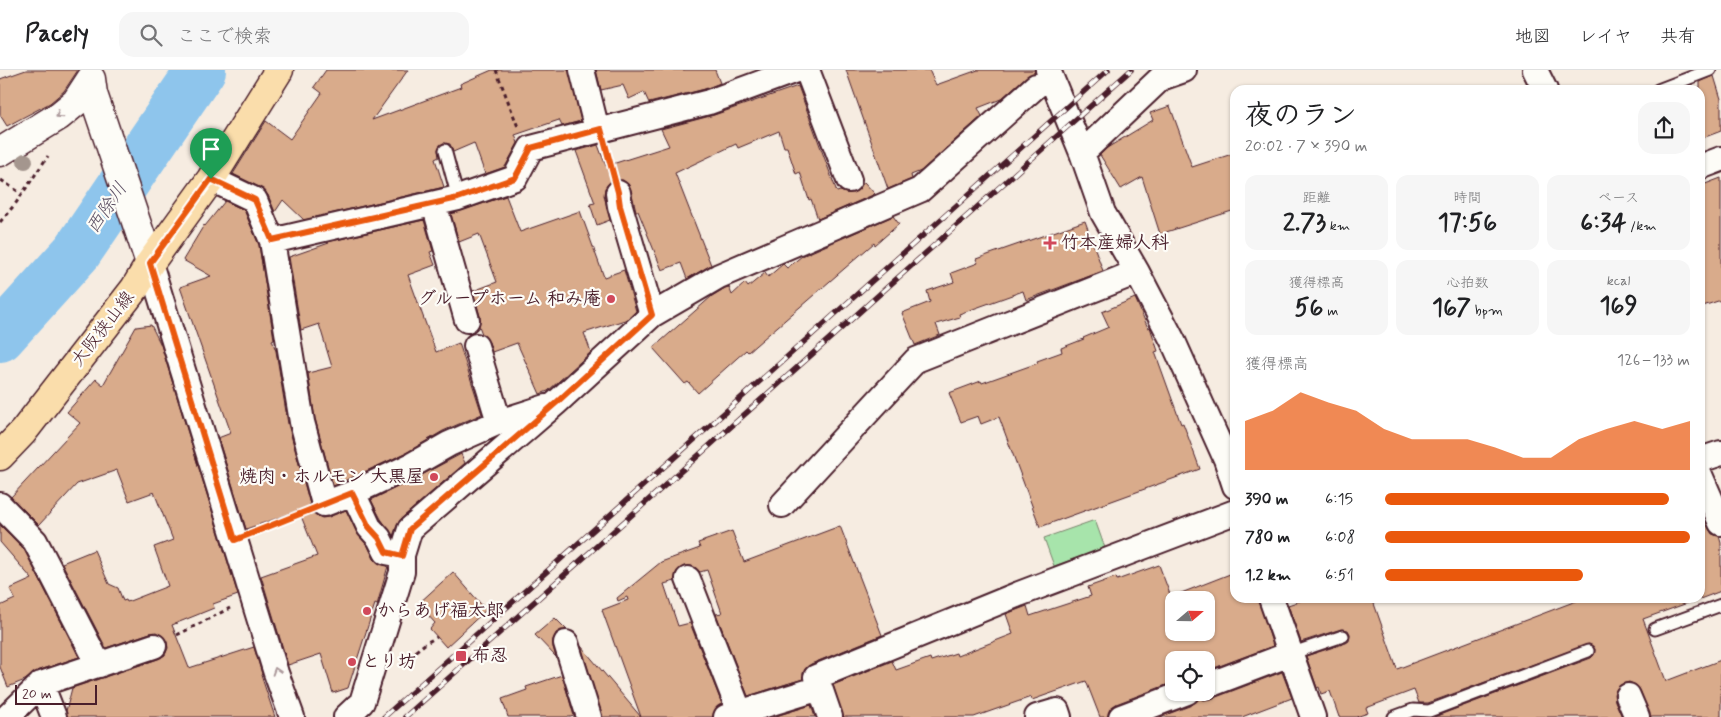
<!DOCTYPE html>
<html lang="ja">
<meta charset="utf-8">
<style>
body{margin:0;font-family:Mynerve,"Klee One",sans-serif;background:#f6f6f6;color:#202124;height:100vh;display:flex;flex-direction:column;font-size:19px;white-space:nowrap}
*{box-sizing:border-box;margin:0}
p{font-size:16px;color:#757577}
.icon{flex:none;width:28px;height:28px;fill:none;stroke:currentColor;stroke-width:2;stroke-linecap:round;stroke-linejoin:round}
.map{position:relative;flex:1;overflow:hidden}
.drawer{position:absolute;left:1230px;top:15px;width:475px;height:518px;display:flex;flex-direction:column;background:#fff;border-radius:15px;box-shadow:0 1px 4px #0004}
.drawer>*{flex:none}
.needle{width:32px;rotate:70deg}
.buttons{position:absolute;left:1165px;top:521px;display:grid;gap:10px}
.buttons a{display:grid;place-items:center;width:50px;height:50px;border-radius:10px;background:#fff;box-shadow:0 1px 4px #0004;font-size:25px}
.scale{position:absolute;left:15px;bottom:12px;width:82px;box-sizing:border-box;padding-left:5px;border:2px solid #4a1f2b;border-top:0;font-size:14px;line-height:18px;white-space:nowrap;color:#4a1f2b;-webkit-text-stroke:4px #fdfcf7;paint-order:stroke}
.pin{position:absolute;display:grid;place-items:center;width:42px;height:42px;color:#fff;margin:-51px -21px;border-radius:50% 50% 50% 0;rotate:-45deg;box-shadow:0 0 5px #0007}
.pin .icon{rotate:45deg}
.round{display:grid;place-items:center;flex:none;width:52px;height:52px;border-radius:15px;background:#f6f6f6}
.headline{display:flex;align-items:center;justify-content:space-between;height:85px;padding:0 15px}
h1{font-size:28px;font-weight:700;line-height:38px}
.stats{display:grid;grid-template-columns:repeat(3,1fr);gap:8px;height:85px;padding:5px 15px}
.stats div{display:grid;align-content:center;border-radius:12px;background:#f6f6f6;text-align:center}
.stats b{font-size:25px;font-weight:700}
.stats small{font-size:14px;font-weight:400}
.stats p{font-size:14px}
.chart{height:140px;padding:10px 15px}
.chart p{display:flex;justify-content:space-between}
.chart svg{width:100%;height:90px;margin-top:5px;fill:#ea580c;opacity:.7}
ul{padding:0 15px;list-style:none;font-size:16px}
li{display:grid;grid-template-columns:80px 60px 1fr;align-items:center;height:38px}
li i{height:12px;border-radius:6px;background:#ea580c}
header{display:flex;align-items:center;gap:30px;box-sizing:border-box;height:70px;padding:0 25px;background:#fff;border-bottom:1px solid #e0e0e0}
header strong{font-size:24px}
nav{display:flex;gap:28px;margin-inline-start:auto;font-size:18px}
.search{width:350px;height:45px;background:#f6f6f6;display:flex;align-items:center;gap:12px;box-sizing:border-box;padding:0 18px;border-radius:15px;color:#757577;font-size:19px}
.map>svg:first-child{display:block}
</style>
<header>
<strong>Pacely</strong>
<div class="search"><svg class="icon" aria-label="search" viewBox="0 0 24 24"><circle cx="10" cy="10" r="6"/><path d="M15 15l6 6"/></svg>ここで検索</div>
<nav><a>地図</a><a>レイヤ</a><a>共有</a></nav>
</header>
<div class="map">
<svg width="1721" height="647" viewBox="0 0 1721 647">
<rect width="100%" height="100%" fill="#f6ece1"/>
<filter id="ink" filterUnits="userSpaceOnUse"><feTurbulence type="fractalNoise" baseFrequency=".02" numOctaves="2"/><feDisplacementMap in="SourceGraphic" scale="10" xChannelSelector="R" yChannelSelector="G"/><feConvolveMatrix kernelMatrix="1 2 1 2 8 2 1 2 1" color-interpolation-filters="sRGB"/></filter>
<g filter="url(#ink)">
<!-- green -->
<path fill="#a7e4ab" stroke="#78826b" d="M1095,450L1105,478L1054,496L1044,468Z"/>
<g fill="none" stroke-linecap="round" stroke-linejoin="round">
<!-- river -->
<path stroke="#8ec5ec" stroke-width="50" d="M0,267L77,182L201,0"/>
</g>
<!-- building -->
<path fill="#d9ab8b" stroke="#4a1f2b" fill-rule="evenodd" d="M26,0H78L64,21L50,33L7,56L0,45V9Z
M326,0H408L372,50L461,17L460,14L492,0H569L581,51L562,56L559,50L515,65L518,73L505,97L485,104L474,73L453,82L450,74L443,73L438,79L439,87L435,89L444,117L304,150L283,130L275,142L268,125L261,118L233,104L266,51L290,69L322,23L314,17Z
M596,0H715L720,13L705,19L649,33L644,22L629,29L623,15L601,20Z
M846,0H929L936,15L978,0H1035V3L1027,6L1001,29L978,38L982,46L921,101L911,105L912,109L888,119Z
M1714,6L1721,29V61L1700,69V12Z
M798,16L837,122L840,121L846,123H853L859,119L864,112L875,124L818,149L811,129L809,130L800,102L796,104L787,77H784L779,61L738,78L736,74L675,103L711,195L687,209L681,193L662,200L638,141H636L631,120L628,114L623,110H615L609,113L605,118L604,125L610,150L597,155L590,134L595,133L576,81L598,75L606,96L669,76L661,59L714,45Z
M1170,36L1192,97L1235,83V140L1160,164L1142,107L1121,119L1100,85L1107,78L1153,50L1150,43Z
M1721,108V230L1700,237V116Z
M506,126L520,162L580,141L604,207L624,200L636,241L628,249L584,263L591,282L548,321L540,324L517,273L492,282L489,272L482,264L479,256L480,246L473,221L497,212L479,164L459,172L451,144Z
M225,131L244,140L259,175L274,269L272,270L276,281L288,354L311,438L315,444L322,448L329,447L346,440L357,463L368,476L374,489L378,493L388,496L377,535L375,534L348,618L333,623L321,584L288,595L261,506L317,486L299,441L246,459L218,368L231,363L180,217L211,206L183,190L204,155L205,156Z
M893,146L899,154L875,175L874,173L748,282L746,280L698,323L688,312L685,314L653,278L712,226L725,218L729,217L732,225L745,213L748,217L765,203L768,207L783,194L787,198L802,186Z
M424,150L433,181L430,182L435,195L408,205L436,282L459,273L482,344L443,361L406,383L333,416L315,349L308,303L332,297L319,254L301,260L289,187L329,173L327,172Z
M1085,151L1103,201L1026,230L1023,221L959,244L960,247L936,254L940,265L915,275L902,243L930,232L927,221L954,212L951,203L978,193L976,189Z
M1135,228L1148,258L1150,257L1158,281L1155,282L1181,354L1183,353L1200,399L1040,457L999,347L981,354L978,346L961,352L949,323L981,311L982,313L1038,293L1037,291L1062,282L1061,278L1084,269L1083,268L1109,257L1102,242Z
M151,255L161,275L238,525L213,534L214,538L172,555L189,598L254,577L262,604L261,605L275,647H67L66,641L72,618L158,589L165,585L168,578L167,572L163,566L156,562L150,563L106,578L62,493L94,480L109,514L118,518L123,531L126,530L127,532L168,516L154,477L173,470L154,422L129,431L117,400L77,414L39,455L11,427L80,353L67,342L96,309L103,315L136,257Z
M461,384L465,393L401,449L397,455L393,466L381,449L371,430L418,407Z
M1700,439L1709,459L1712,464L1719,466L1721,473V521L1700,529Z
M0,455L24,479L79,587L37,601L25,610L8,617L0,597V536L15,529L10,519L32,509L0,472Z
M840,456L882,565L811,594L805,599L803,609L748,626L716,544L722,543L707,500L700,502L696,498L691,496H684L677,501L675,511L664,514L678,556L690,553L722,634L716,638L713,647H641L602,540L628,530L627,527L618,531L617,528L661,492L700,478L698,473L732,461L744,492Z
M1159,495L1171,527L1230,504L1235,518V528H1258L1273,576L1206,601V590H1174V612L1116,634L1110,639L1108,647H1100L1086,611L1032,630L1031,627L974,647H843L833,615L892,591L896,600L930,588L931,591L956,583L957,586L1013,564L1006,544L1027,536L1030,546L1091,526L1088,517L1116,507L1117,510ZM1174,530H1206V562H1174Z
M453,502L486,540L446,577L430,559L435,553L418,534Z
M1308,528H1372L1397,599L1584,528H1695L1696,530L1643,549L1666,611L1721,590V647H1650L1640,620L1636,615L1629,612L1622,614L1617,618L1614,624L1615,631L1622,647H1434L1591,588L1594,585L1595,579L1589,574L1428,633H1419L1414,620L1366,638L1368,643L1356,647H1339L1330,621L1321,624L1319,617L1317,618L1306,586L1346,573L1349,571L1350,564L1348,560L1341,559L1301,572L1288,535Z
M555,548L567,560H561L556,563L553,570V577L556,587L535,565Z
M581,576L641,647H602Z
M1282,602L1292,628L1242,647H1160L1192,635L1199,628L1204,630L1211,629Z
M562,605L574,646L570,647H508L502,629L527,620L526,617Z
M811,635L815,647H773Z"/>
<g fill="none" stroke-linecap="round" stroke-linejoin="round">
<defs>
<path id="lane" d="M1658,20L1710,0
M445,80L458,128
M1655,559L1721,535
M1290,584L1343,566
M1394,647L1413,640L1429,641L1588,581"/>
<path id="street" d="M582,0L597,60
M807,0L849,110
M1048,0L1082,83L1103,143L1137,202L1173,271L1226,389L1235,416
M1535,0L1545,20
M1082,83L1161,8L1184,0
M1700,97L1721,89
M211,109L255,130L272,171L458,128L515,108L531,78L709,32L796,0
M434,134L467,250
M272,171L302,352L324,434L353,423L412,395L449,374L499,352L546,337
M150,193L276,603L292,647
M652,245L719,206L920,120L1036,16
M476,276L499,352
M1700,390L1721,383
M1700,405L1721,453
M353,423L369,457L379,468L386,482L402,485
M0,435L35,471L99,595
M782,435L916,290L1137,202
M688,509L740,643
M1271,528L1313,647
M566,573L589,647
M41,614L54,647
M1206,616L1290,584
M820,618L830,647
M1628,626L1637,647
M7,647L41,614L154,576
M346,647L362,632L402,502V485L410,459L556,333L652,245L620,136L618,123
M726,647L820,618L816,607L1019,524L1235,442
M1037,647L1057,641L1059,647
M1121,647L1187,622"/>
<path id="secondary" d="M91,9L93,24L150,193
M0,82L59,46L76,32L91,9"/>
<path id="primary" d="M0,386L23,362L135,218L150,193L211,109L279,0"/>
</defs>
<!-- lane casing -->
<use href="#lane" stroke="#4a1f2b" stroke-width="15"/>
<!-- street casing -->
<use href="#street" stroke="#4a1f2b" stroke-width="28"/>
<!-- secondary casing -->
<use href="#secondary" stroke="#4a1f2b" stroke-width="31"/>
<!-- primary casing -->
<use href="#primary" stroke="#4a1f2b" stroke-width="31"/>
<!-- path -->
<path stroke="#4a1f2b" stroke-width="3" stroke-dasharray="4 4" stroke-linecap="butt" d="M496,0L518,57
M608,83L612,99
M1,110L22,124
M0,152L16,133L48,86
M258,460L301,443
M177,565L230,538
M403,591L426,573L437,567"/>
<!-- lane -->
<use href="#lane" stroke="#fdfcf7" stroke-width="11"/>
<!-- street -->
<use href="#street" stroke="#fdfcf7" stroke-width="24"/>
<!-- secondary -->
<use href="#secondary" stroke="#fdfcf7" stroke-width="28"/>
<!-- primary -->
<use href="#primary" stroke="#faddab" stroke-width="28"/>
<defs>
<path id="rail" d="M384,647L1108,0
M405,647L1131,0"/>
</defs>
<!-- rail casing -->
<use href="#rail" stroke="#4a1f2b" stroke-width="5.5"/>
<!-- rail -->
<use href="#rail" stroke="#fdfcf7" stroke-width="4" stroke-dasharray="11" stroke-linecap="butt"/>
</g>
<!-- trees -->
<circle fill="#a4968e" cx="25" cy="91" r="8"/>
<!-- one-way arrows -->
<defs><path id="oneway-chevron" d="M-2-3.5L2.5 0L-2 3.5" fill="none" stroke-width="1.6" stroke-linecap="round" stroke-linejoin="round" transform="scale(1.25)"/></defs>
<g stroke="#ac999b">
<use href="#oneway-chevron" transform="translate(59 45) rotate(145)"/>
<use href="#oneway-chevron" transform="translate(276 601) rotate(-108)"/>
</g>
</g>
<g fill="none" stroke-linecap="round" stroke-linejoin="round" filter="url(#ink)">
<defs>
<path id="route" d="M601,59L618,122L620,136L652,245L556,333L410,459L402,486L386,482L379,468L369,457L352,423L235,470L150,193L211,109L255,130L272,170L458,128L515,108L531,78Z"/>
</defs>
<!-- route casing -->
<use href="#route" stroke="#fff" stroke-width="10"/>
<!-- route -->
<use href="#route" stroke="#ea580c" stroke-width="6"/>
</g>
<!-- markers -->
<g fill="#d1495b" stroke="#fdfcf7" stroke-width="2">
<path d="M1047.5 165.5h5v5h5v5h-5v5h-5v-5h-5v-5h5z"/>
<circle cx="611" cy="229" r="5"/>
<circle cx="434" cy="407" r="5"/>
<circle cx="367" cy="541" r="5"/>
<rect x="455" y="580" width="12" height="12" rx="2.5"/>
<circle cx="352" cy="592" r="5"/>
</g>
<g text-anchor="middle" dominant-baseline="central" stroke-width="4.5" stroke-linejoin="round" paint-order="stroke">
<!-- poi labels -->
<g font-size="18" font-weight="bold" fill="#4a1f2b" stroke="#fdfcf7" text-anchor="start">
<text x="1061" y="173">竹本産婦人科</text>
<text x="601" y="229" text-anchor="end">グループホーム 和み庵</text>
<text x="424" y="407" text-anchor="end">焼肉・ホルモン 大黒屋</text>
<text x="377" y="541">からあげ福太郎</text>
<text x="472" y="586">布忍</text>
<text x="362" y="592">とり坊</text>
</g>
<!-- street labels -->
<g font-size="18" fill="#4a1f2b" stroke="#fdfcf7">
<text transform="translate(103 259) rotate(-52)">大阪狭山線</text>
</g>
<!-- water labels -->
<g font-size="19" font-style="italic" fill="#5e5165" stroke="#fdfcf7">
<text transform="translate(107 138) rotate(-56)">西除川</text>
</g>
</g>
</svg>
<div class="buttons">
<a><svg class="needle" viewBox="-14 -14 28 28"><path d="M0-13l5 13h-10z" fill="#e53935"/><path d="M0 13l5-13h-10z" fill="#757577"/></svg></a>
<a><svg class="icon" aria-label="locate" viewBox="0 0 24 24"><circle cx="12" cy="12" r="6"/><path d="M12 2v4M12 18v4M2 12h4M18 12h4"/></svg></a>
</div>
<div class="scale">20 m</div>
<div class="pin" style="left:211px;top:109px;background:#1e9e55"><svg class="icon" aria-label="arrive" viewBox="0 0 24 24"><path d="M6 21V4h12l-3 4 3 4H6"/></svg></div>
<section class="drawer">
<div class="headline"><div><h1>夜のラン</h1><p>20:02 · 7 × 390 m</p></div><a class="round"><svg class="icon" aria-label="share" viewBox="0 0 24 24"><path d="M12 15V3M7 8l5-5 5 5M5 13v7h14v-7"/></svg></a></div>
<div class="stats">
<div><p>距離</p><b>2.73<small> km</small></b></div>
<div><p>時間</p><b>17:56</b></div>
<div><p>ペース</p><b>6:34<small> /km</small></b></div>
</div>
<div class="stats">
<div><p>獲得標高</p><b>56<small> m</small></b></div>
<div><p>心拍数</p><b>167<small> bpm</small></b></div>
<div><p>kcal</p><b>169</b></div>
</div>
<div class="chart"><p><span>獲得標高</span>126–133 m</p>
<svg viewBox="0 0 160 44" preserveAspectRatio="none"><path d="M0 44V20L10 15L20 6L30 11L40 15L50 24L60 29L70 29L80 29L90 33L100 38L110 38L120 29L130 24L140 20L150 24L160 20V44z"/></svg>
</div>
<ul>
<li><b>390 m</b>6:15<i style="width:93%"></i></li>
<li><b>780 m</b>6:08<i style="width:100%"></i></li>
<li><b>1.2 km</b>6:51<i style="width:65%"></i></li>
</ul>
</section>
</div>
